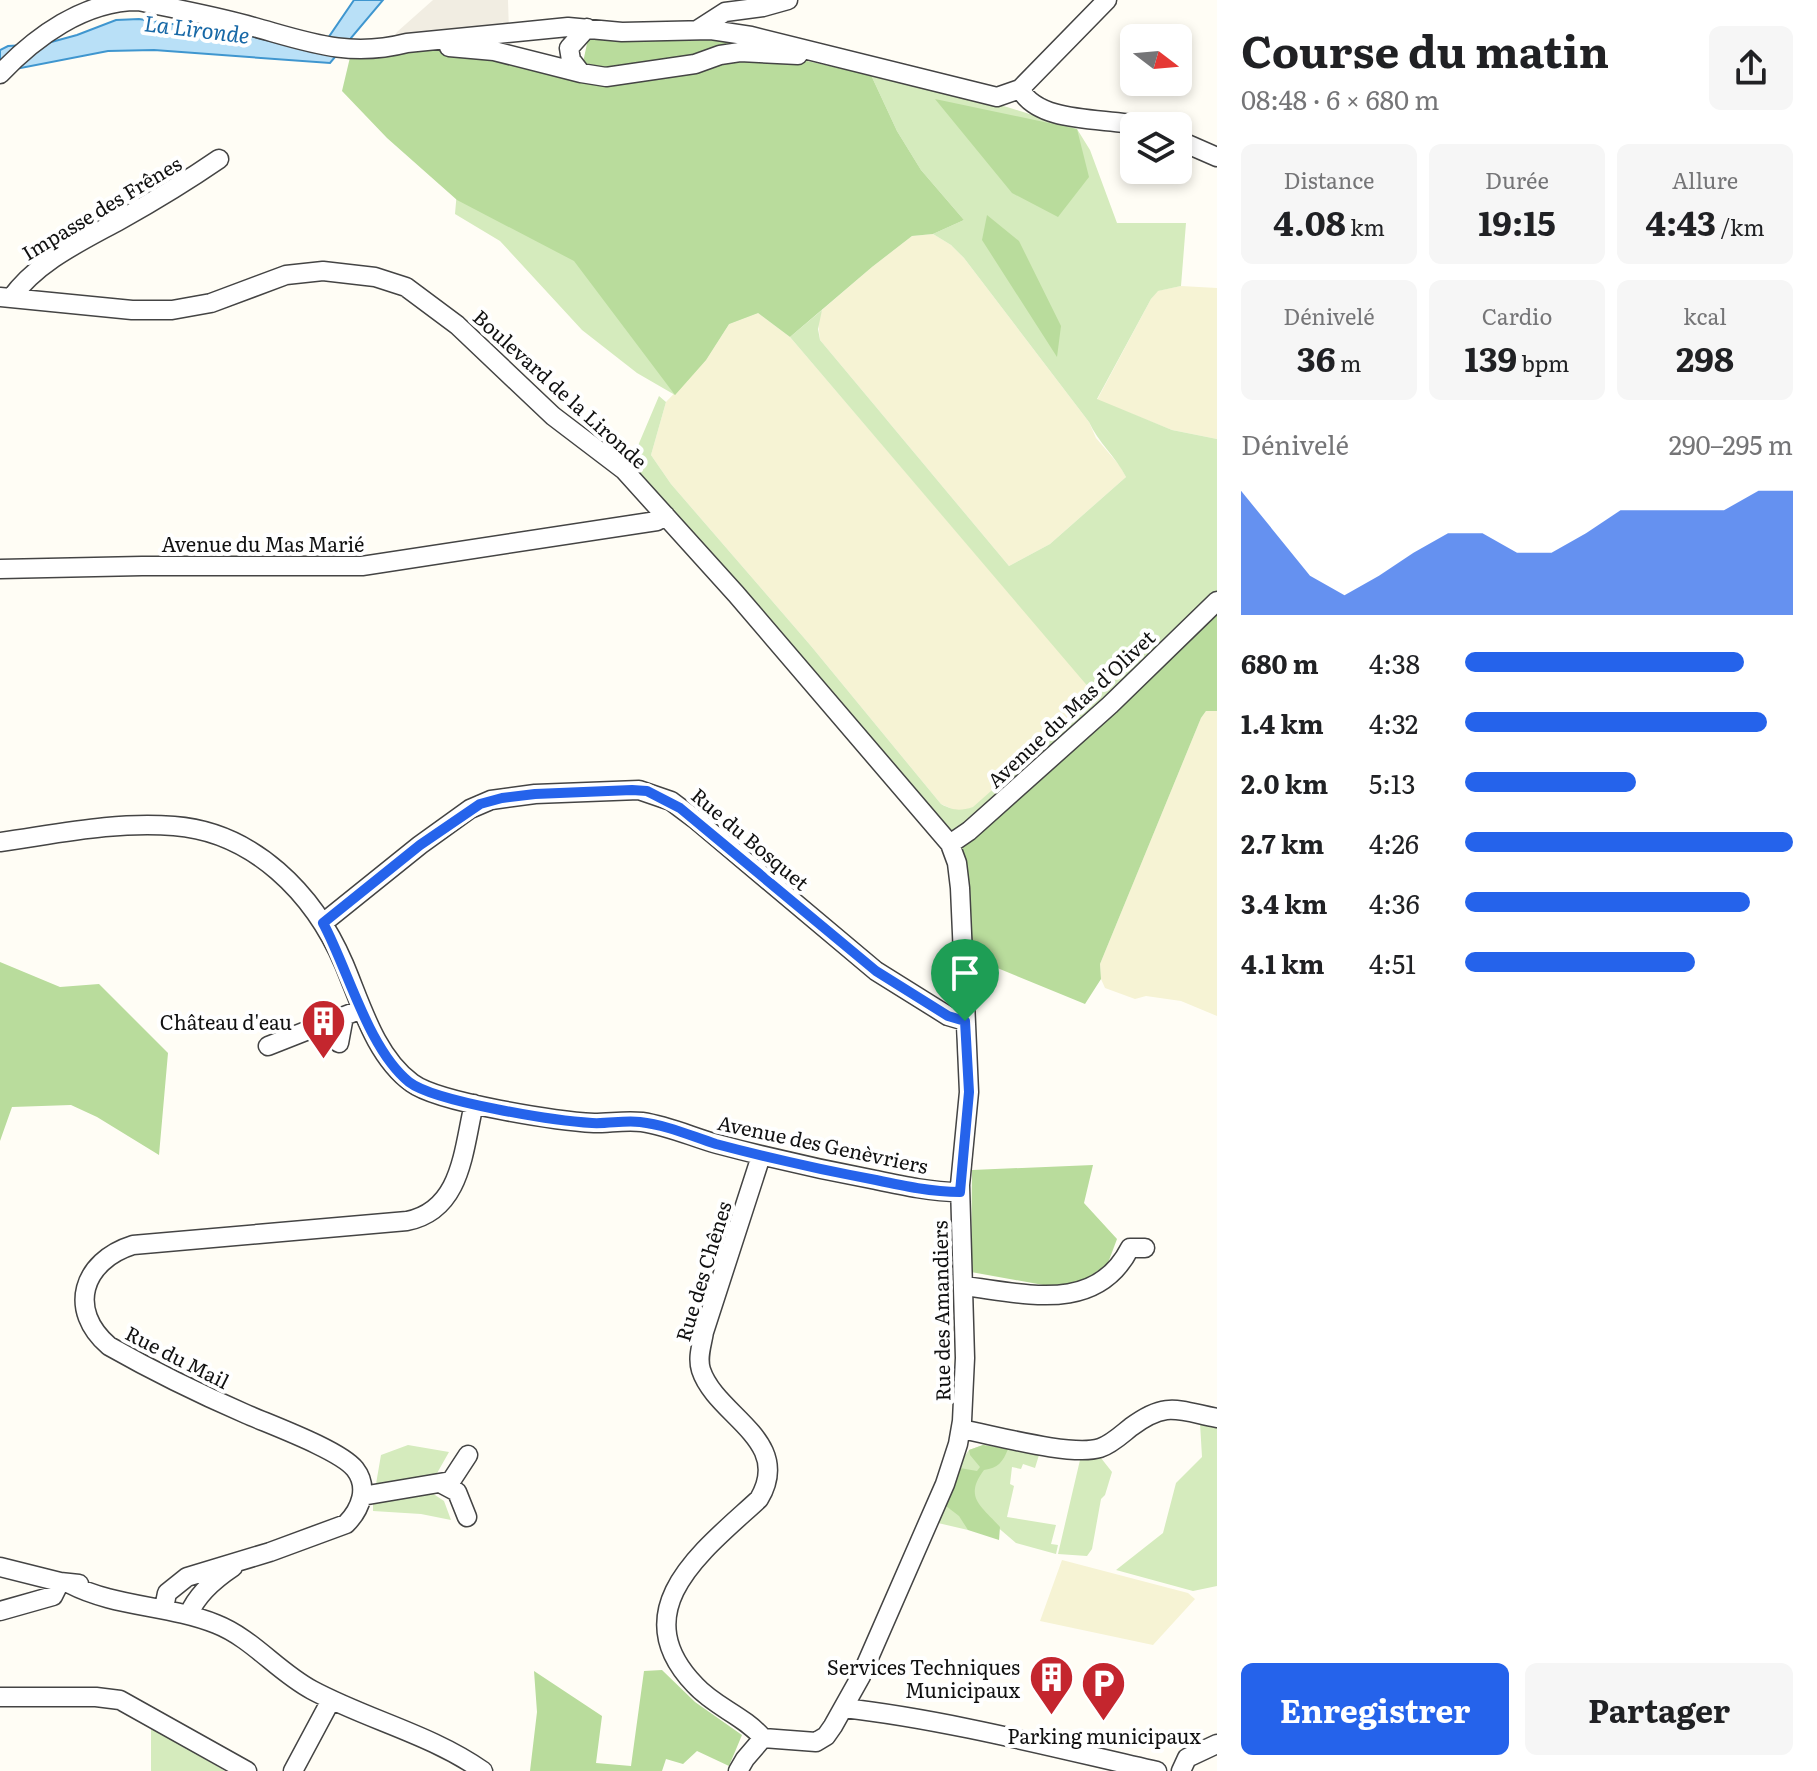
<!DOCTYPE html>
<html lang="fr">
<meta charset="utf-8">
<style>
body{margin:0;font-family:Literata,serif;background:#f6f6f6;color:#202124;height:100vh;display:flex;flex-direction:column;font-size:30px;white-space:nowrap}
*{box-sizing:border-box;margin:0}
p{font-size:26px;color:#757577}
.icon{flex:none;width:44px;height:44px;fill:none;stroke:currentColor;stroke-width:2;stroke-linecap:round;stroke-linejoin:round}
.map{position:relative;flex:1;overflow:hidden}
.drawer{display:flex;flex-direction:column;background:#fff;width:600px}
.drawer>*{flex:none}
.needle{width:52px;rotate:106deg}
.controls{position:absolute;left:1120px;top:24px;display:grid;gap:16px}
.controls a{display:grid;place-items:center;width:72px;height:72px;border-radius:12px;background:#fff;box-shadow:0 4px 12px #0003;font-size:40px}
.pin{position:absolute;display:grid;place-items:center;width:68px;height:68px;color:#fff;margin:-82px -34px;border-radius:50% 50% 50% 0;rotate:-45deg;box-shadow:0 0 8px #0007}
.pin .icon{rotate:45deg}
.round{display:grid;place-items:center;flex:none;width:84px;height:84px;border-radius:12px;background:#f6f6f6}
.summary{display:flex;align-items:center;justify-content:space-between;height:136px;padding:0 24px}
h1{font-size:44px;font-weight:700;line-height:60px}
.stats{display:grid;grid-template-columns:repeat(3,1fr);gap:12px;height:136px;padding:8px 24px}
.stats div{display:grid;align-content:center;border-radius:12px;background:#f6f6f6;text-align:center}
.stats b{font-size:34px;font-weight:700}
.stats small{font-size:22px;font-weight:400}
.stats p{font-size:22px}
.chart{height:224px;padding:16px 24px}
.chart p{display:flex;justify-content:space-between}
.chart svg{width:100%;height:144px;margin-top:8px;fill:#2563eb;opacity:.7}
.button{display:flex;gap:16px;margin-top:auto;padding:16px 24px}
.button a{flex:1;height:92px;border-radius:12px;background:#2563eb;color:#fff;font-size:32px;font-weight:700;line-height:92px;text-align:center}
.button a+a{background:#f6f6f6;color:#202124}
ul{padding:0 24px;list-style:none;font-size:26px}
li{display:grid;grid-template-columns:128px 96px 1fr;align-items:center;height:60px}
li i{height:20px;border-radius:10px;background:#2563eb}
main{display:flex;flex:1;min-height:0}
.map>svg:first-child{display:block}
</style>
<main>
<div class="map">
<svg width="1217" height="1771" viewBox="0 0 1217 1771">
<rect width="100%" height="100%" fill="#fffdf5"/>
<!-- farmland -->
<path fill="#f6f3d4" d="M933,234L951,245L964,258L1089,422L1096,438L1120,466L1126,477L1050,544L1009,566L820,340L818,321L822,310L872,267L912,236Z
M1181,286L1217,288V439L1172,430L1097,400L1151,299L1157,291Z
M758,313L790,337L1091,689V701L974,807L959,812L941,804L811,646L671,484L651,455L666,402L706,360L729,324Z
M1215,710L1217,711V1016L1181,1001L1146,996L1135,999L1105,988L1101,979L1100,964L1201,718L1206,711Z
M1062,1560L1188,1593L1195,1599L1153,1645L1040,1621Z"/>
<!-- green -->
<path fill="#d5ebbd" d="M871,75L1007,107L1077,129L1090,150L1117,223H1186L1181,286L1158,291L1151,299L1097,399L1172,430L1217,439V597L990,807L954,831H947L624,460L637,448L659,396L666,402L651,455L671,484L811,646L941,804C954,811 960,811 973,807L1091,702L1090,689L790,337L822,310L818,329L820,340L1009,566L1050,544L1126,477C1116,457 1098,442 1089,422L964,258L951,245L933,234L964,220L921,170L897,131Z
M461,144L758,313L729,324L706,360L675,395L637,373L582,330L500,241L455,214Z
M1200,1423L1217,1426V1586L1193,1591L1116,1570L1163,1533L1176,1483L1202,1457Z
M408,1445L449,1452L436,1475L376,1484L381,1455Z
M983,1445L1039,1455L1035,1468L1023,1464L1021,1469L1012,1467L1010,1484L1014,1486L1007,1517L1056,1525L1051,1544L1058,1545L1056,1554L1016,1543L988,1519L968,1530L938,1523L964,1457L969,1450Z
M1101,1458L1112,1472L1105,1495L1101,1499L1092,1549L1087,1556L1058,1554L1080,1460Z
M432,1493L444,1501L451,1520L421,1514L373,1511V1502Z
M151,1727L225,1771H151Z"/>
<!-- forest -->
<path fill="#b9dc9c" d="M725,25L752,28L807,61L871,75L897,131L921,170L964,220L933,234L912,236L872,267L790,337L758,313L729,324L706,360L675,395L574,261L457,200L387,138L342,91L352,49L407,43L581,72L589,34L677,40Z
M935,99L1077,129L1089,177L1058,217L1012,193Z
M987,215L1019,241L1061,326L1057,357L982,240Z
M1217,606V711H1206L1201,718L1100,964L1101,979L1085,1004L973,958L969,936L962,845Z
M0,962L60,987L99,984L168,1053L159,1155L97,1117L71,1105L12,1107L0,1141Z
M1093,1165L1084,1203L1117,1239L1108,1263L1088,1278L1060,1288L971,1272L972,1170Z
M983,1445L1008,1449C1003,1462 998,1468 984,1470C963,1498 982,1506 1000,1527L999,1540L968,1530L959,1516L946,1506L960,1468L977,1471L980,1467L970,1455L969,1450Z
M662,1670L695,1702L742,1735L729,1766L697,1751L683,1764L666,1759L662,1771H530L537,1712L534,1671L602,1716L596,1763L631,1766L644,1671Z"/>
<!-- plaza -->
<path fill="#f1ede2" d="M433,0H508L509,33L388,48L397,32Z"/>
<!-- water -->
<path fill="#b9e0f7" stroke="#3f96cf" stroke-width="2" d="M354,0H383L330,63L154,50L108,51L0,72V50L8,46L44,44L77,35L116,20L139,19L246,35L310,51L328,38Z"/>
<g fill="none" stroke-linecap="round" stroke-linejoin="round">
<defs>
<path id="minor" d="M697,30L725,12L763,7L788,0
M449,47L494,51L581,73L606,77L695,64L720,55L740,52L798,55
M581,73L571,60L569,48L587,28
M0,74C35,37 84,1 138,1C176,9 216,16 254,27C308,42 349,58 407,43L568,27L622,32L711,30L751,36L997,97L1020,89L1107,0
M1020,89C1040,125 1106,117 1142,126
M1178,140L1217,157
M0,297L132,310H172L211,303L286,275L323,271L375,277L406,287L457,325L553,416L624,470L736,594L950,844L957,863L960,888L969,1092L960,1185L965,1358L962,1421L958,1444L945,1484L861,1676L833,1726L826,1736L816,1742L763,1738
M11,298C38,261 80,242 120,220C154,201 187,181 219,159
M0,569L142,566H362L657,521L665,515
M0,842C57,834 116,821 174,826C254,832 314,894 344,964C361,1004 375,1056 412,1083C439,1103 558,1121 594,1123C610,1123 626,1120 642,1122C669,1126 692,1137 717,1144C770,1158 823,1170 876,1180C904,1186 932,1192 960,1192
M950,844L969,831L1110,705L1217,601
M323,923L420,845L470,809L491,800L535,794L639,790L671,801L695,819L876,971L948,1016L965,1021
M339,1043L344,1016
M268,1046L362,1009
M963,1286C1024,1293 1096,1315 1130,1248H1145
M961,1429C994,1435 1071,1457 1100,1448C1112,1444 1122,1434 1131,1427C1166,1401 1177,1410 1217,1418
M442,1484L457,1492L467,1517
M362,1496L451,1481L468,1455
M0,1567L60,1582L79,1584
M70,1584C114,1607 168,1605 216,1624C252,1638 278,1672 312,1690C368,1720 430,1734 483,1771
M164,1608L167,1593L187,1577L270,1552L346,1524C361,1509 369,1487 355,1469C340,1450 271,1425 246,1414C200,1394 153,1371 109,1346C67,1310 82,1261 133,1245L407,1221C462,1210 463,1150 474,1104
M0,1611L53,1596L60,1582
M189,1614C197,1594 215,1579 233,1567
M0,1697H96L120,1700L247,1771
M844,1708C948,1720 1055,1748 1157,1771
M293,1771L331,1700
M738,1771L745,1759L763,1738C743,1715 715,1707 695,1685C622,1609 705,1549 759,1499C794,1440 716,1416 701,1370C697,1357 702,1345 704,1332L761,1156
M1181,1771L1187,1758L1217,1744"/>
</defs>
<!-- minor casing -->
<use href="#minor" stroke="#444" stroke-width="21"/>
<!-- minor -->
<use href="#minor" stroke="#fff" stroke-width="18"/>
</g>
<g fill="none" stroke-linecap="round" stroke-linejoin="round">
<defs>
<path id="route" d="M632,790L647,791L680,808L876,971L948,1016L965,1021L969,1092L960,1192C932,1192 904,1186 876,1180C822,1170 769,1158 716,1144C691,1136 667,1125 640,1122C624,1120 608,1124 592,1123C556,1121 435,1102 409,1082C368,1049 348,969 323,923L420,845L480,804L502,798L535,794Z"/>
</defs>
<!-- route casing -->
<use href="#route" stroke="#fff" stroke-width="16"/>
<!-- route -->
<use href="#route" stroke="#2563eb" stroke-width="10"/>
</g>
<!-- icons -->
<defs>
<symbol id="building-pin" viewBox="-11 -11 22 30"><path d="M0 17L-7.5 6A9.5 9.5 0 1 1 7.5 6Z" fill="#c4262e" stroke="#fff"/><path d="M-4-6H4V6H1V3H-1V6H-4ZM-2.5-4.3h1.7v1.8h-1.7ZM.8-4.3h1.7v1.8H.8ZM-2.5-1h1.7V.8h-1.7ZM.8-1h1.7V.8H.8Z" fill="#fff"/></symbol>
<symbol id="parking-pin" viewBox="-11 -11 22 30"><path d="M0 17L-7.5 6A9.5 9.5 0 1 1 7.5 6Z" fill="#c4262e" stroke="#fff"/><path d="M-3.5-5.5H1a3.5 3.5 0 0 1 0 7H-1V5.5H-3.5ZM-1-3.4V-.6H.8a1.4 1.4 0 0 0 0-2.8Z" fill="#fff"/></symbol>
</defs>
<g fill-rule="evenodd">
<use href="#building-pin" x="298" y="996" width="51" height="69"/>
<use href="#building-pin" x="1026" y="1652" width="51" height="69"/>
<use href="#parking-pin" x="1078" y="1658" width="51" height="69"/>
</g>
<g text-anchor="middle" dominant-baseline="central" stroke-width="8" stroke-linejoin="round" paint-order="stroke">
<!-- street labels -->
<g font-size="20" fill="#111" stroke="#fff">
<text transform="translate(101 207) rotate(-31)">Impasse des Frênes</text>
<text transform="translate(561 388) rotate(42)">Boulevard de la Lironde</text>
<text x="263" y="543">Avenue du Mas Marié</text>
<text transform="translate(1070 708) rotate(-43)">Avenue du Mas d'Olivet</text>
<text transform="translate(751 838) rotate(40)">Rue du Bosquet</text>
<text transform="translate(823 1143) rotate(12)">Avenue des Genèvriers</text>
<text transform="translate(702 1271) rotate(-73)">Rue des Chênes</text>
<text transform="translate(940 1311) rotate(-91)">Rue des Amandiers</text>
<text transform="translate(178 1356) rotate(27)">Rue du Mail</text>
</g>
<!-- poi labels -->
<g font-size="20" fill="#111" stroke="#fff" text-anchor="end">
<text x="292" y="1021">Château d'eau</text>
<text x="1020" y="1666">Services Techniques<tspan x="1020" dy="23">Municipaux</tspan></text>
<text x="1104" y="1735" text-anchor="middle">Parking municipaux</text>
</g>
<!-- water labels -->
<g font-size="22" font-style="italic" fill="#1768a6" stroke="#fff">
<text transform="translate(197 28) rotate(7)">La Lironde</text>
</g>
</g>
</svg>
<div class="controls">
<a><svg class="needle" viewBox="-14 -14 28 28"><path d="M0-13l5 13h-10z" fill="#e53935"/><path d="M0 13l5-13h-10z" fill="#757577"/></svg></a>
<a><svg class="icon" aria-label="layers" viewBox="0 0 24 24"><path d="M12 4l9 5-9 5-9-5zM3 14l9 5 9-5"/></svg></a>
</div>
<div class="pin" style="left:965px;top:1021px;background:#1e9e55"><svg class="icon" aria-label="arrive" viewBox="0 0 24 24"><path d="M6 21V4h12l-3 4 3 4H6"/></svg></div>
</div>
<section class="drawer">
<div class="summary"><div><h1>Course du matin</h1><p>08:48 · 6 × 680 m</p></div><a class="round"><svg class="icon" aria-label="share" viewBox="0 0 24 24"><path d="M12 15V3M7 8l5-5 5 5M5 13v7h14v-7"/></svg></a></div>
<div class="stats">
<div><p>Distance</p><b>4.08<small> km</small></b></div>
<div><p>Durée</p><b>19:15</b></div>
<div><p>Allure</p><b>4:43<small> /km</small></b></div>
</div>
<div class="stats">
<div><p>Dénivelé</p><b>36<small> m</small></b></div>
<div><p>Cardio</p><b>139<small> bpm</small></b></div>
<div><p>kcal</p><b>298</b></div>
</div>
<div class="chart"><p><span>Dénivelé</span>290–295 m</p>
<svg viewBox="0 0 160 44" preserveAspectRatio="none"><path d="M0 44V6L10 19L20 32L30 38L40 32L50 25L60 19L70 19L80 25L90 25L100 19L110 12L120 12L130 12L140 12L150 6L160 6V44z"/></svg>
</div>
<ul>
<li><b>680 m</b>4:38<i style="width:85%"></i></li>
<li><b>1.4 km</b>4:32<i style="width:92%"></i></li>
<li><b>2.0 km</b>5:13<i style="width:52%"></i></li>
<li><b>2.7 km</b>4:26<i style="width:100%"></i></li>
<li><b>3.4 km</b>4:36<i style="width:87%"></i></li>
<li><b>4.1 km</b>4:51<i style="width:70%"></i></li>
</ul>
<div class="button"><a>Enregistrer</a><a>Partager</a></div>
</section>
</main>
